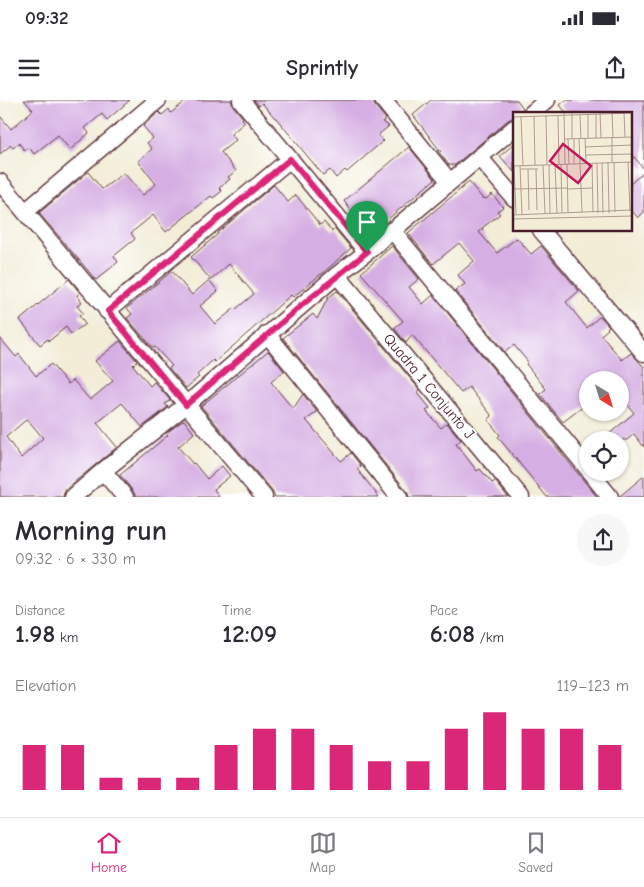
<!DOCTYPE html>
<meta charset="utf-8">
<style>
body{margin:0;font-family:"Comic Neue",sans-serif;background:#f7f7f7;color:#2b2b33;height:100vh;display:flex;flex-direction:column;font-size:19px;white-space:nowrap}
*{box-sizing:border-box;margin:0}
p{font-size:16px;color:#7c7c81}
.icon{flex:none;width:28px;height:28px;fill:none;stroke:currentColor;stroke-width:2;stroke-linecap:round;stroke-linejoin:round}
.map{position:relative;height:397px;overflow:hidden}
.drawer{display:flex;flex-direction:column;background:#fff;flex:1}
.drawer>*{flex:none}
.needle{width:32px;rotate:142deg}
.buttons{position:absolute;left:579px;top:271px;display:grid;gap:10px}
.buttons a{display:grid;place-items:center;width:50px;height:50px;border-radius:50%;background:#fff;box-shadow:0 1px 4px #0004;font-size:25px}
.pin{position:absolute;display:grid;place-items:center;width:42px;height:42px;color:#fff;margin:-51px -21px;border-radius:50% 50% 50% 0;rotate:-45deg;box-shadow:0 0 5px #0007}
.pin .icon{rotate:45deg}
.round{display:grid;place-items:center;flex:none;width:52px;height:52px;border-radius:26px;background:#f7f7f7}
.overview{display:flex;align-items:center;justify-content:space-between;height:85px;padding:0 15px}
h1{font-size:28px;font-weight:800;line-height:38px}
.stats{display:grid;grid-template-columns:repeat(3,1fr);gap:8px;height:85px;padding:5px 15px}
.stats div{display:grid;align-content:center}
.stats b{font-size:25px;font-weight:800}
.stats small{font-size:14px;font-weight:400}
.stats p{font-size:14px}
.chart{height:140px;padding:10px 15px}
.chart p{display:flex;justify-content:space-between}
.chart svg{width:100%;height:90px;margin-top:5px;stroke:#db2777;stroke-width:6}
.status{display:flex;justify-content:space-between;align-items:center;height:35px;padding:0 25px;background:#fff;direction:ltr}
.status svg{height:14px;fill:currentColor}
header{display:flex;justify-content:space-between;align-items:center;height:65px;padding:0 15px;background:#fff;font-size:22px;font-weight:800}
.tab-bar{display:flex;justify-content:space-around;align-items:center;height:70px;border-top:1px solid #e1e1e2;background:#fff;font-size:14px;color:#7c7c81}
.tab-bar a{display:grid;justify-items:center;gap:2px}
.tab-bar .active{color:#db2777}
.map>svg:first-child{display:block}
</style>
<div class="status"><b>09:32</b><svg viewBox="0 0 49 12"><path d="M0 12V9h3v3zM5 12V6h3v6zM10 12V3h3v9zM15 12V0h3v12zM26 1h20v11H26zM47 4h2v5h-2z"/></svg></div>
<header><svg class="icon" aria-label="menu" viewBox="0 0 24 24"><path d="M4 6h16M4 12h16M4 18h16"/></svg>Sprintly<svg class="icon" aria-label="share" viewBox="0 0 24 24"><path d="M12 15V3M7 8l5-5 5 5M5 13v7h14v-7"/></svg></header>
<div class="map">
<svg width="644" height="397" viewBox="0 0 644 397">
<rect width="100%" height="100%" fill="#fff"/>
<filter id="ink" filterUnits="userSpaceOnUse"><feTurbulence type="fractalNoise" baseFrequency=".02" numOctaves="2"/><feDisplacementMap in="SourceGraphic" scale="10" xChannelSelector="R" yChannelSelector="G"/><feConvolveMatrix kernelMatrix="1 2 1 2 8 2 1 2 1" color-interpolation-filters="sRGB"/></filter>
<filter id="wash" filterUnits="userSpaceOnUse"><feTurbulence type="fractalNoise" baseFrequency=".0096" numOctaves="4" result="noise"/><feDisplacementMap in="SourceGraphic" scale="20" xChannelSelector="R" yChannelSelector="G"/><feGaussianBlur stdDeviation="1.12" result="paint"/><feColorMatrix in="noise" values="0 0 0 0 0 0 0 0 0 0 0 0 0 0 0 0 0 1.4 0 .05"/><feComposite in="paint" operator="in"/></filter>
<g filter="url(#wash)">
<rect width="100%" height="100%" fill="#f3edd8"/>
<g id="blocks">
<!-- building -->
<path fill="#d5afe3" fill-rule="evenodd" d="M24,0H130L107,20L102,14L85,28L89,33L70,50L58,35L34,54L29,47L25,51L19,43L13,48L11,45L0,54V16L11,29L33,10Z
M187,0H231L233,6L243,18L242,19L245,22L231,34L236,40L221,52L236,71L228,77L230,79L219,88L222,91L213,98L211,96L166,132L153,115L131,133L135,139L114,156L118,162L96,180L39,113L88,72L102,89L124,73L143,95L156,84L138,61L152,49L147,43L153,38L143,26L159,12L162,15L169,9L171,13Z
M254,0H373L375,6L386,19L382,22L389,26L378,35L383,41L347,72L345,70L336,78L330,70L323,75L276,18H275L262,3L259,6Z
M431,0H517L523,8L517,14H514V17L508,20L455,65H449L438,51L439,50L441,52L413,15Z
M566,0H644V69L630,52V14H567L560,5Z
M514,44V72L500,56Z
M409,47L435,79L388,119L389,120L371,134L370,133L366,136L350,116L353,113L344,101Z
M644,72V112L638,118L630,108V84Z
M469,82L483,99L485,98L486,99L492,94L503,107L497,111L500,114L482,128L483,129L479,132L497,153L517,138L531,154L541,146L579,191L566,202L587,228L599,217H601L609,226L607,228L608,229L601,235L622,260L631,253L644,267V347L634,334L627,340H602L634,313L620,295V280H588V303L563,322L540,294L546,289L526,264L528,262L514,245L505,252L455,191L465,184L458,175L474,161L459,143L433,164L408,133Z
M274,85L288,102L296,95L320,125L324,122L332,131L335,129L351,148L322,174H321L293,197L291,195L215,262L213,260L197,275L199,277L186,288L169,268L172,266L155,247L153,248L127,218L132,214L127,208L172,171L192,195L209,180L218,191L200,206L215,224L235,208L236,209L254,194L229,164L211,180L191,157L218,134L217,133Z
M392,146L419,179L409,187L423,204L433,195L597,397H547L498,337L500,335L488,320L492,316L469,287L461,293L412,235L406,243L394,228L403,221L361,173Z
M69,179L80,193L77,195L82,202L77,206L83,213L79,216L85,224L71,234L66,227L49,241L48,239L40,245L20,220Z
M337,191L420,290L417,292L430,308L426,311L441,328L447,323L461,340L456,344L477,371L480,369L492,383L495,381L508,397H409L407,391L283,238L313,214L317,219L328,198Z
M0,238L16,257L19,254L36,276L51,264L68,284L73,280L90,300L113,281L95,261L120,241L137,261L133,265L150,286L154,282L170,300L165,304L168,307L142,327L122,303L97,323L117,347L66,389L64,393L63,397H0ZM27,319L43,338L21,358L6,337Z
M268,251L284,271L271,282L293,309L303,294L317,312L306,320L341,361L351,353L361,366L357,369L379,397H275L272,391L201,306Z
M184,320L194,333L178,347L193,364L194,363L207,379L222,366L230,376L214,389L219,397H136L133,391L120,375L168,335L166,333Z
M644,376V397H620V396Z"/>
</g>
</g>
<g filter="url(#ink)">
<use href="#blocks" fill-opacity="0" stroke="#633e45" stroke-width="1"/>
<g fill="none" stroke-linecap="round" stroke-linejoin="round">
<defs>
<path id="minor" d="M241,0L367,152
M383,0L450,82
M531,14L547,0
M479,57L514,98
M0,82L264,397
M25,112L158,0
M392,130L588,369
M541,130L644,253
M337,175L521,397
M107,211L290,59
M267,234L399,397
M103,371L125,397
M590,372L610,397
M73,397L103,371L186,305L337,175L367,152L514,28"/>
</defs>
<!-- minor casing -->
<use href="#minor" stroke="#633e45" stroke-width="19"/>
<!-- minor -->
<use href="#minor" stroke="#fff" stroke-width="16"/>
</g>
</g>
<g fill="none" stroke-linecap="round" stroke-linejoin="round" filter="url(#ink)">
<defs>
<path id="route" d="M290,59L367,152L302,205L186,305L108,211Z"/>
</defs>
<!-- route casing -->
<use href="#route" stroke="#fff" stroke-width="10"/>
<!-- route -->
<use href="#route" stroke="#db2777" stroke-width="6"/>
</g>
<g text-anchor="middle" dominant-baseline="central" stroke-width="4" stroke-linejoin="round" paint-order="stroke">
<!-- street labels -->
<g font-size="15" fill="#4a1f2b" stroke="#fff">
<text transform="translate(429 286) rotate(50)">Quadra 1 Conjunto J</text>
</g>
</g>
<!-- overview -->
<g transform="translate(513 12)">
<rect width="119" height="119" fill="#f3edd8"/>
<path fill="none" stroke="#af9b93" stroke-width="1" d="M51,0L52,52M59,0V27M87,0L88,26M99,0L100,26M111,0L112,25M83,2V26M67,3L68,27M75,3V26M33,4L34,53M45,4L46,52M0,5L119,1M8,5L10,54M21,5L22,53M72,26L73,51M99,26V50M52,27L119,25M55,27L56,52M61,27V52M66,27L69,100M72,35L119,33M73,43L119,42M95,50L96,101M101,50L102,100M115,50L117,99M79,51L80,100M84,51L85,101M89,51L90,101M42,52L44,101M48,52L49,101M54,52L55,100M30,53L32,101M36,53L37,101M0,54L119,50M1,54L3,102M7,54L9,102M8,57H25M15,57L16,98M23,57L24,98M0,77L55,76M55,77L80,76M0,103L119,98M0,107L119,104"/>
<path fill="#c2185b" fill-opacity="0.15" stroke="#c2185b" stroke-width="2.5" d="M50,32L78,54L65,71L37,49Z"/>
<rect width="119" height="119" fill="none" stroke="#4a1f2b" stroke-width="2.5"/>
</g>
</svg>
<div class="buttons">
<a><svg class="needle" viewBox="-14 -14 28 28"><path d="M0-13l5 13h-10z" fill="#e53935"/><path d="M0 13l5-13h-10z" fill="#7c7c81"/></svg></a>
<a><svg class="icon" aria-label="locate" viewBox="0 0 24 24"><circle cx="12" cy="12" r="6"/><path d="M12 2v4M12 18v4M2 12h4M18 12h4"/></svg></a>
</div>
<div class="pin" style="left:367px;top:152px;background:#1e9e55"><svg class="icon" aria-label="arrive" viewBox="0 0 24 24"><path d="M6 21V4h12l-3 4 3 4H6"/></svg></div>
</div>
<section class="drawer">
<div class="overview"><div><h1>Morning run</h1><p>09:32 · 6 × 330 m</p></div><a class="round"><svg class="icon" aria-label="share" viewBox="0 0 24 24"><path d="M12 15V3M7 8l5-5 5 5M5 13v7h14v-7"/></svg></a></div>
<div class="stats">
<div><p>Distance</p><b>1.98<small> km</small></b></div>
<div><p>Time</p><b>12:09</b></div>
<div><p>Pace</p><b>6:08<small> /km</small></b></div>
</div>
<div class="chart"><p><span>Elevation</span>119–123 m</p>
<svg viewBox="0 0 160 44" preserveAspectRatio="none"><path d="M5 44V22M15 44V22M25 44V38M35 44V38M45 44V38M55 44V22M65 44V14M75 44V14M85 44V22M95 44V30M105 44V30M115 44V14M125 44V6M135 44V14M145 44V14M155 44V22"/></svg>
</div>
</section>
<nav class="tab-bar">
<a class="active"><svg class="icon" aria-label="home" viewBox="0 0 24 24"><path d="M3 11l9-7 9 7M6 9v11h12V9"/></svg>Home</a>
<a><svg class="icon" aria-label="map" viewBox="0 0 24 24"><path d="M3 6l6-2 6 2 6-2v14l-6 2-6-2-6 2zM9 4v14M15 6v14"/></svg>Map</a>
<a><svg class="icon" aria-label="saved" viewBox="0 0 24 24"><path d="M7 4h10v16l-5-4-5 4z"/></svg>Saved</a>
</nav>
